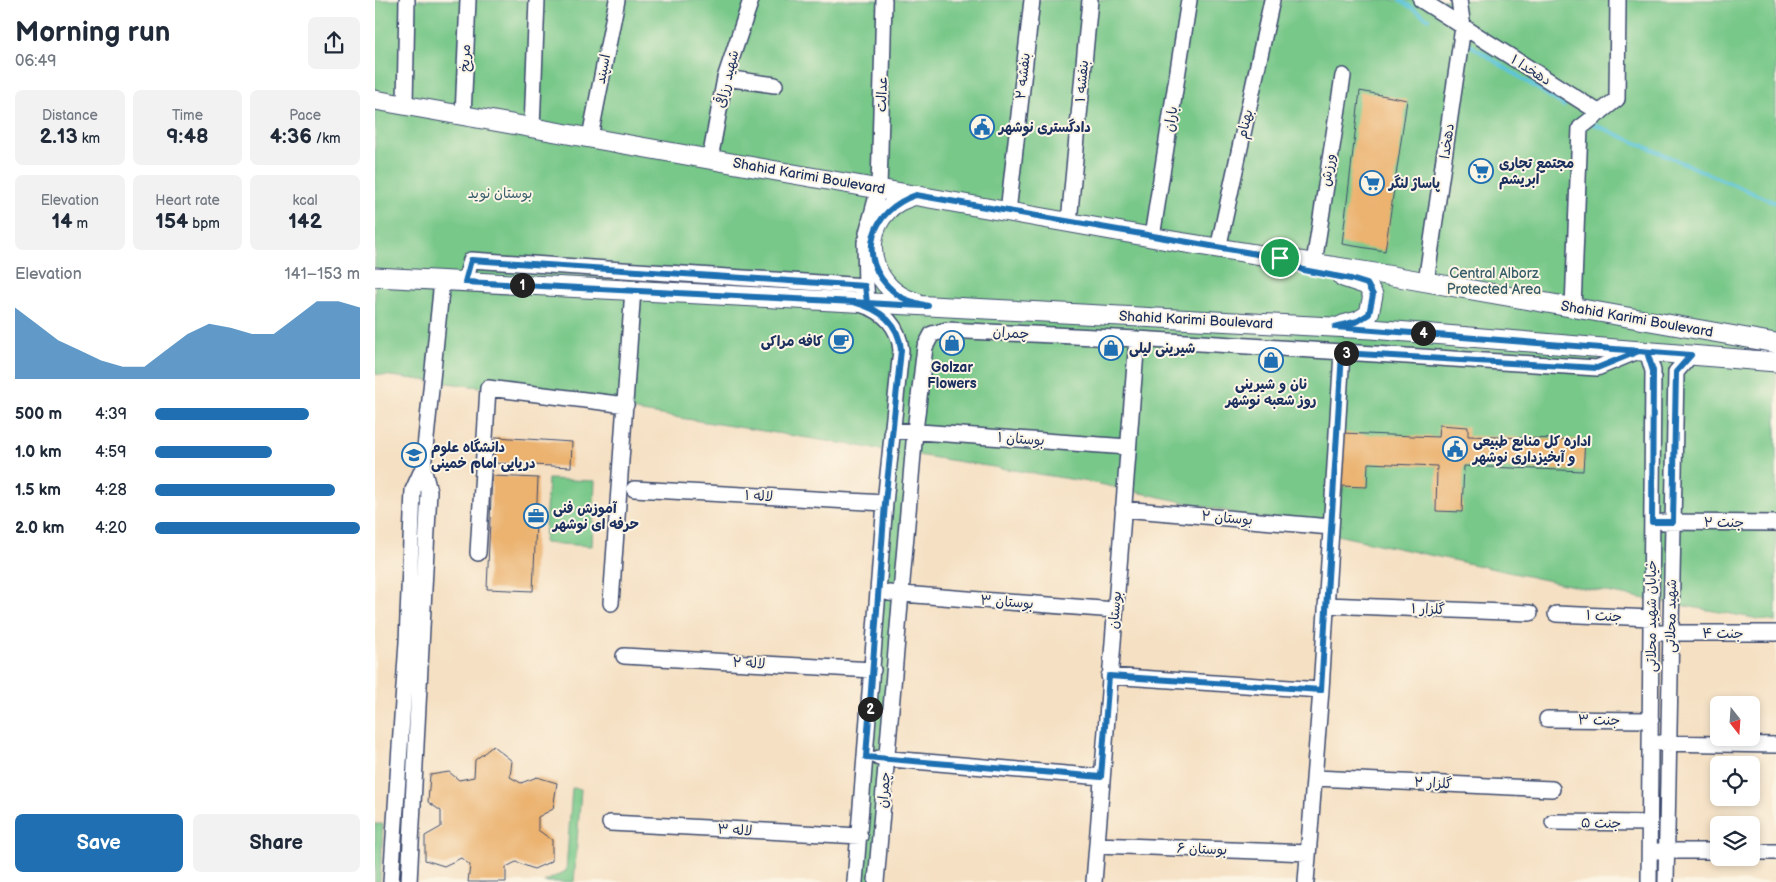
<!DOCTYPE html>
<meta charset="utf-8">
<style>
body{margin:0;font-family:"Balsamiq Sans","Playpen Sans Arabic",sans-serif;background:#f2f2f3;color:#1f2937;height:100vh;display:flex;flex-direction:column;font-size:19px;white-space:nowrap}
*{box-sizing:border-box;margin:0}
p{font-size:16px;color:#747a83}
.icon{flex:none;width:28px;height:28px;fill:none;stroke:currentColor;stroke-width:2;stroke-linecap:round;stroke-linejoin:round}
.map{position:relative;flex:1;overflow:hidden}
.drawer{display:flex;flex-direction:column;background:#fff;width:375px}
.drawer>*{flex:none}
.needle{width:32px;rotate:163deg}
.controls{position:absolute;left:1335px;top:696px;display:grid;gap:10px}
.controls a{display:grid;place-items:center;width:50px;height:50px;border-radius:8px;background:#fff;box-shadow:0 2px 8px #0003;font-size:25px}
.pin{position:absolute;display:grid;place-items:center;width:42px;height:42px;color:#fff;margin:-21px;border:2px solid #fff;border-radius:50%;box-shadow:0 1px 5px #0007}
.km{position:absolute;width:25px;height:25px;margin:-12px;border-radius:50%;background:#222;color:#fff;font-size:14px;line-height:25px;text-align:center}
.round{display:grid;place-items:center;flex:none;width:52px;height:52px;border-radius:8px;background:#f2f2f3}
.headline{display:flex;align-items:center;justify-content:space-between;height:85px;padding:0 15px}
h1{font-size:28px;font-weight:700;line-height:38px}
.metrics{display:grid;grid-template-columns:repeat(3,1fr);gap:8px;height:85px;padding:5px 15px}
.metrics div{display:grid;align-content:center;border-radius:8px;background:#f2f2f3;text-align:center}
.metrics b{font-size:21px;font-weight:700}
.metrics small{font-size:14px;font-weight:400}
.metrics p{font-size:14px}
.chart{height:140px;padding:10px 15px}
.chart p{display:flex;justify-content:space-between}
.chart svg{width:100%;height:90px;margin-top:5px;fill:#1f6fb2;opacity:.7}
.button{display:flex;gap:10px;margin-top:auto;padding:10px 15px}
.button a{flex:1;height:58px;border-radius:8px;background:#1f6fb2;color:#fff;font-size:20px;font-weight:700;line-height:58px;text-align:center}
.button a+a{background:#f2f2f3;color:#1f2937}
ul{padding:0 15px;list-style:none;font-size:16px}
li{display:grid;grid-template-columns:80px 60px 1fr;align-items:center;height:38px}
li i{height:12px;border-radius:6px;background:#1f6fb2}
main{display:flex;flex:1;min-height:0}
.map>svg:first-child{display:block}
</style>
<main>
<section class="drawer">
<div class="headline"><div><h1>Morning run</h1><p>06:49</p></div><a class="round"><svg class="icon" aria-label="share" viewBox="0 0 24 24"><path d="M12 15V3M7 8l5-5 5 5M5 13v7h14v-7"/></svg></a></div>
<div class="metrics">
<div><p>Distance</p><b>2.13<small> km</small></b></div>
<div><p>Time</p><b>9:48</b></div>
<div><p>Pace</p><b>4:36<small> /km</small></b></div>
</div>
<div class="metrics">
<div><p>Elevation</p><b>14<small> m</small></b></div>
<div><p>Heart rate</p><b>154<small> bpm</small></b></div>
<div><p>kcal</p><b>142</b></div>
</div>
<div class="chart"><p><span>Elevation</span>141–153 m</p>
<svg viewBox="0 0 160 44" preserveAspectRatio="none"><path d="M0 44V9L10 17L20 25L30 30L40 35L50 38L60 38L70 30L80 22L90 17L100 19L110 22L120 22L130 14L140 6L150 6L160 9V44z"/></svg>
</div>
<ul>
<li><b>500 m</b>4:39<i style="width:75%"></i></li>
<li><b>1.0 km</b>4:59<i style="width:57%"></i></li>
<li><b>1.5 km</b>4:28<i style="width:88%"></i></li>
<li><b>2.0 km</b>4:20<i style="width:100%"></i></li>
</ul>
<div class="button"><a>Save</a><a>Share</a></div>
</section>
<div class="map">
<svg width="1401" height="882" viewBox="0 0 1401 882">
<rect width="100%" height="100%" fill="#fcf5e5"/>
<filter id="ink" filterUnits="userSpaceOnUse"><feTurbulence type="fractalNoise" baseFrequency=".02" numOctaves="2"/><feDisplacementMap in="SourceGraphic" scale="10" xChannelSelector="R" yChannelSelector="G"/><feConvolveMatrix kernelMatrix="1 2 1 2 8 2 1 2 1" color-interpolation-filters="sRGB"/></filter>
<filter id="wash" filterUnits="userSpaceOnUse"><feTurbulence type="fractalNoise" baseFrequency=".0096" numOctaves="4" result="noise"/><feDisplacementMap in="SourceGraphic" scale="20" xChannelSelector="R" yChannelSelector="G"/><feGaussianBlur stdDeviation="1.12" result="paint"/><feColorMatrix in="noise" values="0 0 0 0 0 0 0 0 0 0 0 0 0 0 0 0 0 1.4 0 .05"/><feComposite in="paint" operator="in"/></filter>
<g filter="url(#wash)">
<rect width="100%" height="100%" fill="#f5e0c3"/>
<!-- green -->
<path fill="#78c889" stroke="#4a7c74" d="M0,0H1401V622L1203,587L720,483L536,454L524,593L504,591L516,451L113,388L0,374Z
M173,479L220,481L217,546L169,543Z
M504,594L523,595L511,757L493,756Z
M492,758L512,760L501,882H481Z
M197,788L206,789L199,882H169L191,871Z
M0,824H8L5,882H0Z"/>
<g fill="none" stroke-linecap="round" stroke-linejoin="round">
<!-- stream -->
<path stroke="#5dc5da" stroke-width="4" d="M1025,0L1054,19
M1092,43L1189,106
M1218,124L1401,203"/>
</g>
<g id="blocks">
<!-- building -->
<path fill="#ebb26f" d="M985,91L1032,100L1010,251L967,244Z
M1064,425L1093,427V436L1210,440L1208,471L1089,466L1087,512L1061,511L1062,466L993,463L992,487L964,486L967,433L1063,437Z
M121,437L197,442L196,467L119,463Z
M117,476L163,478L158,591L112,589Z
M118,746L137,761L135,777L146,783L162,777L182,783L178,809L163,817V830L177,840V861L159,869L141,862L131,867V882H93L95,865L86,858L69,866L50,860V836L66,827V811L53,802L55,775L74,772L84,780L99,777L100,760Z"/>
</g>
</g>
<g filter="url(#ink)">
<use href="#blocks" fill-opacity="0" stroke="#3c4a6d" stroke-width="1"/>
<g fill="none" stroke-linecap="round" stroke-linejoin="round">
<defs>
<path id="minor" d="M1046,0L1225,113
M350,78L400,85
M30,105L32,0
M88,116L93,0
M157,128L162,0
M215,137L242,0
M335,159L350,78L376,0
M633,212L657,0
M694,222L715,0
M492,233L504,188L509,0
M777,237L814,0
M490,242L491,286
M843,249L897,0
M939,263L968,76
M90,282L96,260L491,286L492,303
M1051,282L1088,27L1084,0
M1198,308L1205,128L1242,99L1243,0
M1272,351L1278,371L1274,882
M517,430L753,447
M259,489L510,503
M748,509L956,527
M1288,522L1401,523
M103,553L113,388L251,405
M514,593L740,610
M236,603L258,289
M951,605L1155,613
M1181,614L1277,618
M1285,633H1401
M249,656L498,670
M734,676L946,690
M1172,719L1276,720
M1285,743L1401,745
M504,758L727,777
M940,778L1177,789
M1178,822L1275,823
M235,823L485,836
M722,845L933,853
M1283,851H1344
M1376,852H1401
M16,882L32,642L38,490L48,468
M34,882L54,491L48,468L67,281
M480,882L510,503L526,350C524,327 509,311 488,305
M501,882L540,431L550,347L557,334L572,330L762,339L1222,368L1263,351
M719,882L762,339
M931,882L946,690L967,353
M1291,882L1301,372L1316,355"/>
<path id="major" d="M0,100L798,241L1006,274L1401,343
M0,277L996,329L1401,362
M540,302C501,292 483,243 511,212C519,202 529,199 541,195
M968,325L983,321L994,314L998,295L992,285L968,277"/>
</defs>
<!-- minor casing -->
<use href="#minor" stroke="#3c4a6d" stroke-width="18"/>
<!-- major casing -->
<use href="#major" stroke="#3c4a6d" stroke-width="21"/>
<!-- minor -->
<use href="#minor" stroke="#fff" stroke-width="15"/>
<!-- major -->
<use href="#major" stroke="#fff" stroke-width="19"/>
</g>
</g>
<g fill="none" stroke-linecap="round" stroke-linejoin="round" filter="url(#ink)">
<defs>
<path id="route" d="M905,258L541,195C496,210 480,258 518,291C527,300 541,303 553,306C529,305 504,304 479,302L90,282L96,260L490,286L492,303L479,302C504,309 524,322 526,350L510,503L491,757L726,777L734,676L946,690L967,353L1222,368L1264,351L1272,352L1278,371L1277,522H1298L1301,372L1316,355L960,327L983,321L994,314L998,295L992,284L976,279L928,270L905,258"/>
</defs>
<!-- route casing -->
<use href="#route" stroke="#fff" stroke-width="10"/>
<!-- route -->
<use href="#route" stroke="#1f6fb2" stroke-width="6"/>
</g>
<!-- icons -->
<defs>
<symbol id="civic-ring" viewBox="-11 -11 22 22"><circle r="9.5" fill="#fcf5e5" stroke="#1f6fb2" stroke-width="1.5"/><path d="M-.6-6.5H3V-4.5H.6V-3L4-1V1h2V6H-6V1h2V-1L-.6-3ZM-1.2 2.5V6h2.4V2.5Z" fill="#1f6fb2"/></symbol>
<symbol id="supermarket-ring" viewBox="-11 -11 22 22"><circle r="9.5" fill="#fcf5e5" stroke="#1f6fb2" stroke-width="1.5"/><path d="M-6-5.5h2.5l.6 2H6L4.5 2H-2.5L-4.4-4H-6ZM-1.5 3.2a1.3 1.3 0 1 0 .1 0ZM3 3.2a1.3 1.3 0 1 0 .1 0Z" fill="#1f6fb2"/></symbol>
<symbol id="cafe-ring" viewBox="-11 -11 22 22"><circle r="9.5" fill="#fcf5e5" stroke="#1f6fb2" stroke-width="1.5"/><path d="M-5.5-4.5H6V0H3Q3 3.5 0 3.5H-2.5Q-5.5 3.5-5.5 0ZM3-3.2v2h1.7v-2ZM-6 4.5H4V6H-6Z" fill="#1f6fb2"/></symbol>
<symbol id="shop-ring" viewBox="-11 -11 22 22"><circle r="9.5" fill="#fcf5e5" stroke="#1f6fb2" stroke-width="1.5"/><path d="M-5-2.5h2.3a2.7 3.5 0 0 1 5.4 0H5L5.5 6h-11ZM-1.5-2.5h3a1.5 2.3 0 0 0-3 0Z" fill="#1f6fb2"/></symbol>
<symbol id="university-ring" viewBox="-11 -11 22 22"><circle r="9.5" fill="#fcf5e5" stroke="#1f6fb2" stroke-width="1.5"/><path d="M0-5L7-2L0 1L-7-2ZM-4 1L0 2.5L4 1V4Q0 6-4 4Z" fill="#1f6fb2"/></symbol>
<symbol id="office-ring" viewBox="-11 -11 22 22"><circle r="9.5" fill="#fcf5e5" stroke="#1f6fb2" stroke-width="1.5"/><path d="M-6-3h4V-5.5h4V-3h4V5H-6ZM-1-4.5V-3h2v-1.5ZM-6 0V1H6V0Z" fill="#1f6fb2"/></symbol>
</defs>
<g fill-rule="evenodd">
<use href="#civic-ring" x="593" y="113" width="28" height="28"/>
<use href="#supermarket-ring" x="1092" y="157" width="28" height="28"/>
<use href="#supermarket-ring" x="983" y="169" width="28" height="28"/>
<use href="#cafe-ring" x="452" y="327" width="28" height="28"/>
<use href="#shop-ring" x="563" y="329" width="28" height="28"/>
<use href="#shop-ring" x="722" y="334" width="28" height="28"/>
<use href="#shop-ring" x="882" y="346" width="28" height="28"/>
<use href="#civic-ring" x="1066" y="435" width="28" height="28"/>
<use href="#university-ring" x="25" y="441" width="28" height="28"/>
<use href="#office-ring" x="147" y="502" width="28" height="28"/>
</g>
<g text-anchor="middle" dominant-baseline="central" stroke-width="4" stroke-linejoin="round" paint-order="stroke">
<!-- street labels -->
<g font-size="14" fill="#1b2f5e" stroke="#fcf5e5">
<text transform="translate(90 58) rotate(-88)">مریخ</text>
<text transform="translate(228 69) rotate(-79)">اسپند</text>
<text transform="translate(1156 70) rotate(32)">دهخدا ۱</text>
<text transform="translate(648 76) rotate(-84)">بنفشه ۲</text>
<text transform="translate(352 79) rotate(-76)">شهید رزاقی</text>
<text transform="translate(707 81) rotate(-85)">بنفشه ۱</text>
<text transform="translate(507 94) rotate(-88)">عدالت</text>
<text transform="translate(796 119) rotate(-81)">باران</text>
<text transform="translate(870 124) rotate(-78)">بهنام</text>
<text transform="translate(1072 141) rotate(-82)">دهخدا</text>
<text transform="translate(953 170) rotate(-81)">ورزش</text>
<text transform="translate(434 176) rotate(10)">Shahid Karimi Boulevard</text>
<text transform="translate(1262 319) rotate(10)">Shahid Karimi Boulevard</text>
<text transform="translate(821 320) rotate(3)">Shahid Karimi Boulevard</text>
<text transform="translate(636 333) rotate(3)">چمران</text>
<text transform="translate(646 439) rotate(4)">بوستان ۱</text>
<text transform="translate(384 496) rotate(3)">لاله ۱</text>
<text transform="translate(852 518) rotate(5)">بوستان ۲</text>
<text x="1349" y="522">جنت ۲</text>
<text transform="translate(632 602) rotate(4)">بوستان ۳</text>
<text transform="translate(1053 609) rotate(2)">گلزار ۱</text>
<text transform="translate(740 610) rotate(-85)">بوستان</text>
<text transform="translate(1229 616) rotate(3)">جنت ۱</text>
<text transform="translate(1276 616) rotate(-90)">خیابان شهید محلاتی</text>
<text transform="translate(1296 616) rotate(-89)">شهید محلاتی</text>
<text x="1348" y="633">جنت ۴</text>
<text transform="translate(374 663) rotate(3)">لاله ۲</text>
<text transform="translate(1224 720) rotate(1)">جنت ۳</text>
<text transform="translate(1058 783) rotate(3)">گلزار ۲</text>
<text transform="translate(509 790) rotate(-85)">چمران</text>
<text transform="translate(1226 823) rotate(1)">جنت ۵</text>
<text transform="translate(360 830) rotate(3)">لاله ۳</text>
<text transform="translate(827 849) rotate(2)">بوستان ۶</text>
</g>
<!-- poi labels -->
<g font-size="14" font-weight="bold" fill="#1b2f5e" stroke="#fcf5e5" text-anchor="start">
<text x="624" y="127">دادگستری نوشهر</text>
<text x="1124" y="163">مجتمع تجاری<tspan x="1124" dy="16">ابریشم</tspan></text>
<text x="1014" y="183">پاساژ لنگر</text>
<text x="448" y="341" text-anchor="end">کافه مراکی</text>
<text x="754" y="348">شیرینی لیلی</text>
<text x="577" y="367" text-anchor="middle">Golzar<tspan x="577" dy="16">Flowers</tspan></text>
<text x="896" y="384" text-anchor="middle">نان و شیرینی<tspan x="896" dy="16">روز شعبه نوشهر</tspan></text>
<text x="1098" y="441">اداره كل منابع طبيعی<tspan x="1098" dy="16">و آبخيزداری نوشهر</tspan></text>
<text x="56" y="447">دانشگاه علوم<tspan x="56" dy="16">دریایی امام خمینی</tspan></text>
<text x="178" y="508">آموزش فنی<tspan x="178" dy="16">حرفه ای نوشهر</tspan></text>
</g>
<!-- park labels -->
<g font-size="14" fill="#375d6b" stroke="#fcf5e5">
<text x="125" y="193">بوستان نوید</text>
<text x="1119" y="273">Central Alborz<tspan x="1119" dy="16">Protected Area</tspan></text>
</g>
</g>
</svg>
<div class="controls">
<a><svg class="needle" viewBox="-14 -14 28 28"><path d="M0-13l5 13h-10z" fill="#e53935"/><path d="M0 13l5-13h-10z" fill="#747a83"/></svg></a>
<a><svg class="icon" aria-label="locate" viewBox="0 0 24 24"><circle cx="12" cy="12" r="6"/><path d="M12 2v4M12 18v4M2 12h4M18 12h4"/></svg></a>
<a><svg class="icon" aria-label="layers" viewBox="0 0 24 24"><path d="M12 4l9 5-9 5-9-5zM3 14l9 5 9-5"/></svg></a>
</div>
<div class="pin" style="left:905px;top:258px;background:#1e9e55"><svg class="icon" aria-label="arrive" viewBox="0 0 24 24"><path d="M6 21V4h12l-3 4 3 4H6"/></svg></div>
<b class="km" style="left:147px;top:285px">1</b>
<b class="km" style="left:495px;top:709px">2</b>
<b class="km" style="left:971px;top:353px">3</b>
<b class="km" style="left:1048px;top:333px">4</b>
</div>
</main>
